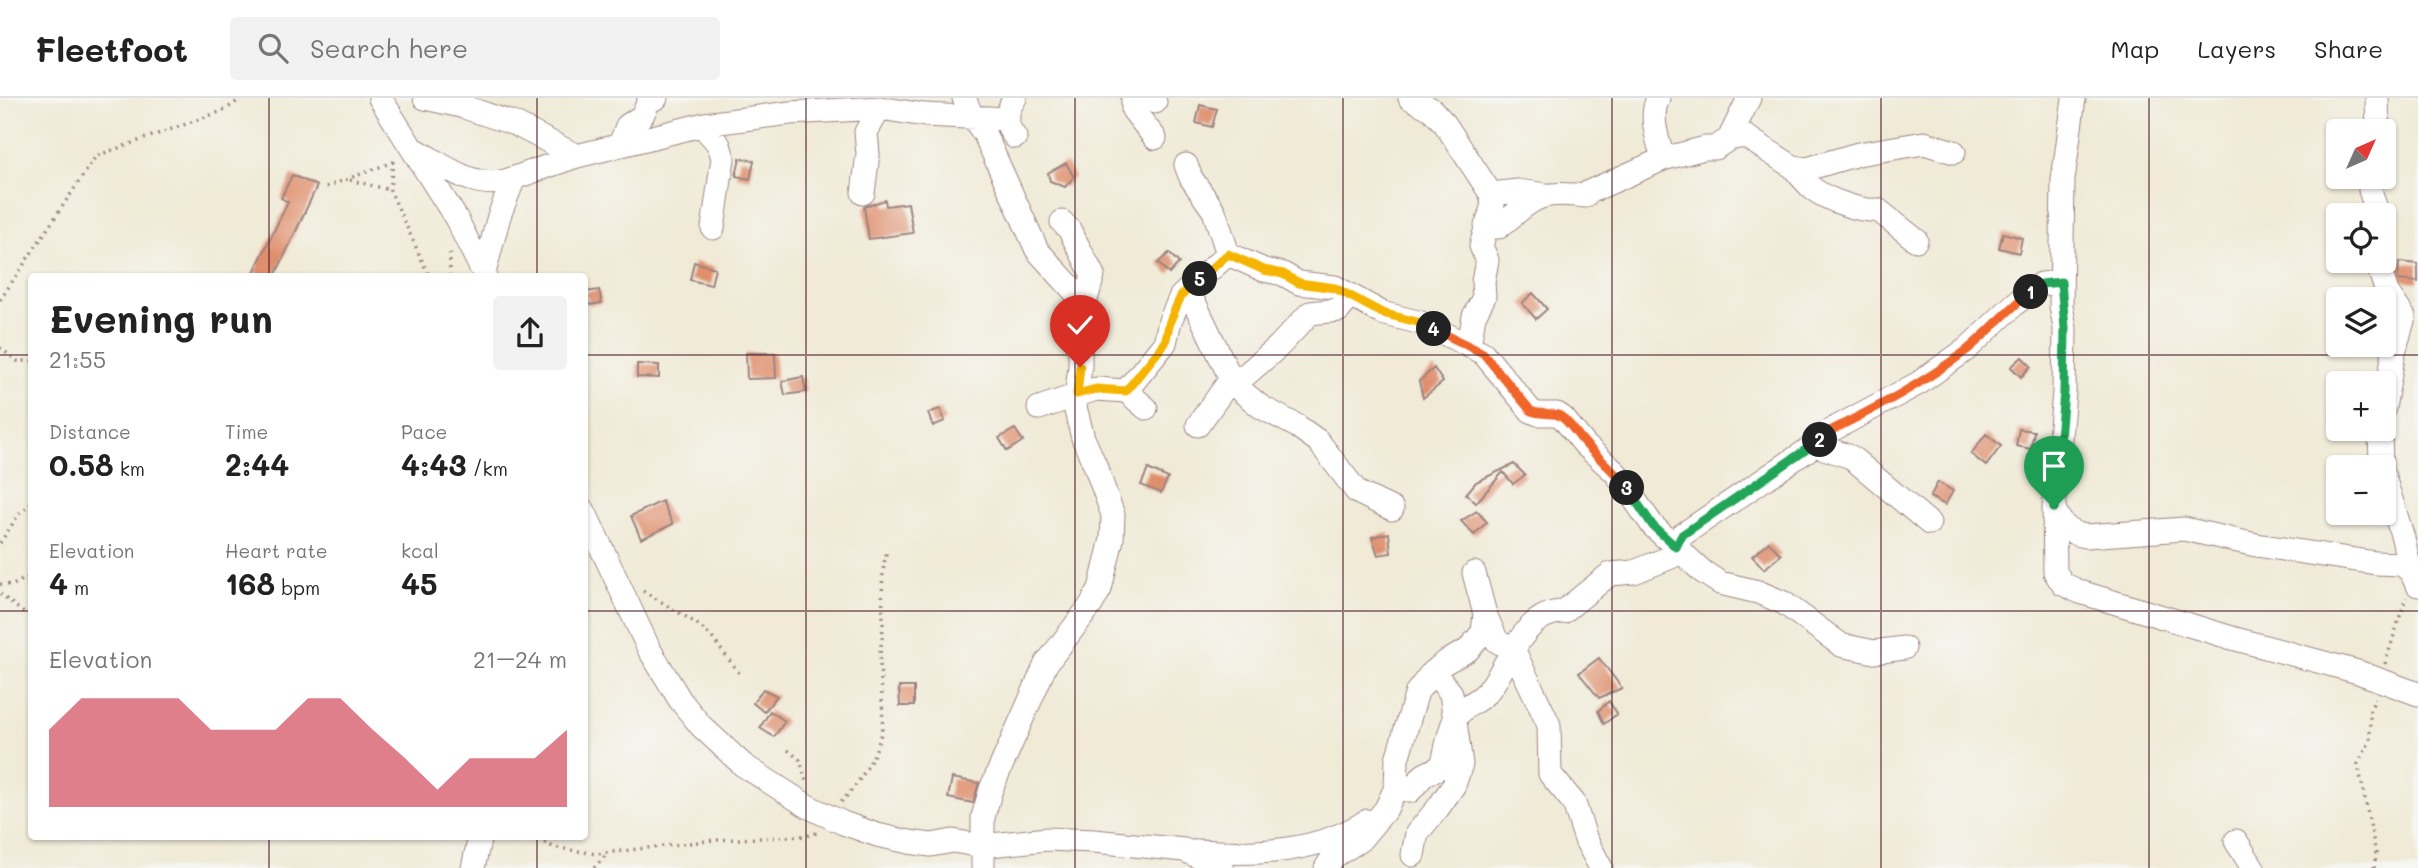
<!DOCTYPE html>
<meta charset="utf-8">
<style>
body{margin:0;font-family:Mali,sans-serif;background:#f2f2f2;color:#222;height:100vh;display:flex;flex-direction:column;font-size:26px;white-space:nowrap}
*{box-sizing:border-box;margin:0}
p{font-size:23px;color:#767676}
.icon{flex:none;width:38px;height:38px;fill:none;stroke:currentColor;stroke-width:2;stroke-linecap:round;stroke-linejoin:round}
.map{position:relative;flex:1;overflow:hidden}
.details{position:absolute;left:28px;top:175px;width:560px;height:567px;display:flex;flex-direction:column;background:#fff;border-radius:7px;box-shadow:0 2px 5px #0004}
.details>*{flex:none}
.needle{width:46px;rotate:45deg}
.tools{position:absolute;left:2326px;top:21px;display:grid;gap:14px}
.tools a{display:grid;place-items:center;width:70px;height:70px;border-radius:7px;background:#fff;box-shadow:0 2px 5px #0004;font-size:35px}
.pin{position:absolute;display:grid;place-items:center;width:60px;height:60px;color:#fff;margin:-72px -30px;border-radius:50% 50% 50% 0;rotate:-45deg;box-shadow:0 0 7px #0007}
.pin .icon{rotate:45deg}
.km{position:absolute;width:35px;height:35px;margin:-18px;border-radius:50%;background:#222;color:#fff;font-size:19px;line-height:35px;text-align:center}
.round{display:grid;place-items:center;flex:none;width:74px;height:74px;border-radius:7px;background:#f2f2f2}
.overview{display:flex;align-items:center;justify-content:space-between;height:119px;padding:0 21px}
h1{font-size:38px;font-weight:800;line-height:52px}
.figures{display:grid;grid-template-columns:repeat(3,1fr);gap:10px;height:119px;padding:7px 21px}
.figures div{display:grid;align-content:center}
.figures b{font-size:30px;font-weight:800}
.figures small{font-size:19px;font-weight:400}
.figures p{font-size:19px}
.chart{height:196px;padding:14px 21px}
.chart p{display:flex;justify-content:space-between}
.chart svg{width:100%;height:126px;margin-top:7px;fill:#d1495b;opacity:.7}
header{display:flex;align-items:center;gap:42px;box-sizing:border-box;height:98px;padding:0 35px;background:#fff;border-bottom:2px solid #e0e0e0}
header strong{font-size:33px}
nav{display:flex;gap:38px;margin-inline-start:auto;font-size:24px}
.search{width:490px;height:63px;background:#f2f2f2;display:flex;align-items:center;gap:18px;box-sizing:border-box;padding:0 24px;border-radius:7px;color:#767676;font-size:26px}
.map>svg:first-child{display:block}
</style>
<header>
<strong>Fleetfoot</strong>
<div class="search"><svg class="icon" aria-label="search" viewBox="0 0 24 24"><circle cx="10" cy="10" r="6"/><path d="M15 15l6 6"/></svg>Search here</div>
<nav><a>Map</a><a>Layers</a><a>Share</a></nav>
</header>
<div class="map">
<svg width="2418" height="770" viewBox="0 0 2418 770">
<rect width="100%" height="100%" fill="#f6f6f2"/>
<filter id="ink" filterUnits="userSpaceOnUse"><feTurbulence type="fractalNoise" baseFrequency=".0143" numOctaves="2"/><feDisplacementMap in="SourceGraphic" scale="14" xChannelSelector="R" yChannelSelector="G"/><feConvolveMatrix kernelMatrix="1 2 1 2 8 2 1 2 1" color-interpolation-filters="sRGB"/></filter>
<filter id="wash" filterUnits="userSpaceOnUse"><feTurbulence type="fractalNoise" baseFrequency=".00686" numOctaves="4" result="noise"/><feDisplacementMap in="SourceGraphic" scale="28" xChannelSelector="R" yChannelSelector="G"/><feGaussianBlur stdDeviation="1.57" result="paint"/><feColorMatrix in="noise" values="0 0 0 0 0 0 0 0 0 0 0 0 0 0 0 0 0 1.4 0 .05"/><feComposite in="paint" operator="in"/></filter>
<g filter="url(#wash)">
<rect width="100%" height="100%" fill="#f0ead6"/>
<g id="blocks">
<!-- building -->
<path fill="#df8f6d" d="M1200,7L1217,11L1212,29L1196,25Z
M740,60L754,63L750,81L736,78Z
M1066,65L1074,79L1065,89L1050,83L1048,75Z
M292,77L317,88L275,178H262L254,174L288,104L281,100Z
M885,102L886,108L908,105L913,135L869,141L864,109Z
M2003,135L2022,140L2019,155L1999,150Z
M1169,155L1179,165L1169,176L1158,165Z
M694,164L715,170L711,187L690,182Z
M2399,164L2418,166V184L2398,182Z
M599,192L602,205L589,207L586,194Z
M1533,195L1547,211L1536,221L1522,205Z
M746,255H775L776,280L747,281Z
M2022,259L2031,268L2021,279L2011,269Z
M637,266L659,267V280L637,279Z
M1434,270L1443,284L1423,300L1419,283Z
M803,279L806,294L785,297L782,283Z
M940,311L945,323L933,328L928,315Z
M1015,331L1023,343L1007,353L999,340Z
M2019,331L2034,333L2031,351L2016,348Z
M1986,336L2001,348L1986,368L1971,356Z
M1514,366L1525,377L1513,386L1503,374L1476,405L1466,396L1476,384Z
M1148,371L1168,380L1161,395L1141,387Z
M1938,384L1953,393L1945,407L1930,399Z
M662,403L673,426L641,441L631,418Z
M1477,413L1487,424L1474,437L1461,423Z
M1389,435L1391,455L1378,457L1372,439Z
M1769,444L1781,457L1764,471L1752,458Z
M1599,560L1622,590L1599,600L1579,575Z
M899,589H914V608H900Z
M763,591L777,598L764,614L753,605Z
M1609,603L1617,616L1604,626L1598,613Z
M770,613L785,623L774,639L760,630Z
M952,680L979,685L973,705L948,700Z"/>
</g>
</g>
<g filter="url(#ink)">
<use href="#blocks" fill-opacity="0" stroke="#9d8480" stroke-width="2"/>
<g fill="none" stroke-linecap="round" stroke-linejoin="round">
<defs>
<path id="minor" d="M380,0L456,120L485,178
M425,0L461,8L515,26L577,58
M964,0L972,18L985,37L1037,152L1085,205V222L1080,233V269L1075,309L1083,340L1095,367L1113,417L1112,441L1100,491L1091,507L1046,566L991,691L983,719V770
M1133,0V12L1155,40
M1148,0L1155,4
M1410,0L1431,11L1445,26L1491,96L1493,106L1481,148L1487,162L1483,184L1484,199L1474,218L1469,248
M1658,0C1649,19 1658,42 1663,61
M2074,0L2063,82L2061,208L2065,230L2064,294L2054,410C2059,425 2069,436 2086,438L2184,431L2256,447L2376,465L2401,466L2410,473L2418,487
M2377,0L2378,33
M702,27L719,47L723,60L713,130
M1015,39C1004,26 1006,13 1015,0
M1729,41L1745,38L1793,69L1807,71L1858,56L1924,45L1954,54
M620,47L627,28L642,18L649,3L656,0
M414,51C445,68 478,96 514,80
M1793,69C1799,76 1806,85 1813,91C1828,102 1861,114 1878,112L1916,142
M2371,79L2370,92L2378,117
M863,95L868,56L866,34L880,10
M1491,96L1518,93L1546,97
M1062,124L1069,131L1093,177L1085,205
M1486,128L1499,129C1534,101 1536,92 1585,98L1589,94L1663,61L1705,50H1715L1729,41L1749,0
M1228,156L1264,172L1283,176L1299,185L1335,189L1382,215L1421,225L1460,243L1483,255L1531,313L1538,316H1557L1563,320L1585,347L1616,375L1653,428L1703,474L1720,485L1758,494L1784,505L1841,547L1874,554L1904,550
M2376,163L2387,194L2404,219L2394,254L2384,310
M484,175L499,118L514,80L577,58L705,26L790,15L880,10L924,17L1008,21
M1195,206L1234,287L1261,309L1297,328L1318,343L1357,394L1392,411
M1234,287L1278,249L1310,215L1339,212L1351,198
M1126,293L1146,310
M1039,310L1096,291L1126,293L1165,245L1170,223L1181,198L1228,156L1214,113L1191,80L1186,67
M1198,327L1231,281
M2380,331L2381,369
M1815,347L1851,359L1929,425
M2384,379L2403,440L2410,473
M2054,410L2055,474L2063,486L2080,494L2232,540L2358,574L2418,596
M584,413L649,551L680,602L701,628L743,667L809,709L843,725L877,737L909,744L931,747L953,743L982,748L1047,741L1094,743L1184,752L1222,770
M1485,516L1497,543L1514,553L1549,627L1550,676L1574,705L1586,742L1601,770
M1396,689L1410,693L1424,677L1442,668C1446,655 1449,632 1455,621C1463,607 1479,604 1488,593C1509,567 1523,514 1563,514L1610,476L1634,474L1671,459L1682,437L1815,347L1828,334L1919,285L1967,251L2016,205L2041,186L2061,184
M2236,743L2253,770
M1197,753C1255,757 1317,755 1367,723
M1413,757L1417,735L1438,710L1454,687L1461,666L1451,595L1433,574
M473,770L480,738
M1326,770L1333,759L1360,742L1386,711L1396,689L1397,661L1417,594L1430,577L1444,565L1468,552L1483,534L1485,516L1474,475"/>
</defs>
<!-- minor casing -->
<use href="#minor" stroke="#9d8480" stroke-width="25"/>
<!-- path -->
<path stroke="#9d8480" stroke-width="3.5" stroke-dasharray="2 5" stroke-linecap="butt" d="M393,63L390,92L429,178
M350,82L390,92
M326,89L393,64
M450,178V153
M0,202L96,58L225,12L242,0
M0,250L17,263H32
M0,445L19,416L32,404
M0,486L13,487L32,477
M643,493L696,525L710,537L739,575
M0,496L24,515
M2385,566L2406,499
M788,652L800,662L806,683
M841,704C859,686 879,655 882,629C884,606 880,582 880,559C880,548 883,538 883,527C883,500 880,478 887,452
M532,738L553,749L596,756L715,742L805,738L817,735
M594,770L606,757
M2374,770L2376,756L2358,666L2370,643V613L2375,600"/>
<!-- minor -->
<use href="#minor" stroke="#fff" stroke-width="23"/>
</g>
</g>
<g fill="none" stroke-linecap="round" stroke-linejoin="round" filter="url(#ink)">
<defs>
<path id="split-1" d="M2031,194L2041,186L2061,184L2065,230L2064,294L2054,410"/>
<path id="split-2" d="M1820,342L1828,334C1876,310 1924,285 1967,252C1989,234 2008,211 2031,194"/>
<path id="split-3" d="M1627,390L1653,428L1676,449L1682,437L1820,342"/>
<path id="split-4" d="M1434,231L1483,255L1531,313C1540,317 1550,314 1558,317C1566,320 1573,331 1578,337C1592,356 1613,370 1627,390"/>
<path id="split-5" d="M1200,181L1228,156L1264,172L1283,176L1299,185L1335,190L1382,215L1421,225L1434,231"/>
<path id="split-6" d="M1080,269L1077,296L1096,291L1126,293L1165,245L1170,223L1181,198L1200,181"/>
</defs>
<!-- split-1 casing -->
<use href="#split-1" stroke="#fff" stroke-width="14"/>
<!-- split-2 casing -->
<use href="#split-2" stroke="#fff" stroke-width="14"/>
<!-- split-3 casing -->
<use href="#split-3" stroke="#fff" stroke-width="14"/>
<!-- split-4 casing -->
<use href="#split-4" stroke="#fff" stroke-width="14"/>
<!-- split-5 casing -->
<use href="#split-5" stroke="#fff" stroke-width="14"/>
<!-- split-6 casing -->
<use href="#split-6" stroke="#fff" stroke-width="14"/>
<!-- split-1 -->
<use href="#split-1" stroke="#22a559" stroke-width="9"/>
<!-- split-2 -->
<use href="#split-2" stroke="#f0652b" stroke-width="9"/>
<!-- split-3 -->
<use href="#split-3" stroke="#22a559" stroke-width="9"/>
<!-- split-4 -->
<use href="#split-4" stroke="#f0652b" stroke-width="9"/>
<!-- split-5 -->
<use href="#split-5" stroke="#f5b400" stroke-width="9"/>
<!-- split-6 -->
<use href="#split-6" stroke="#f5b400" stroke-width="9"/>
</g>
<!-- grid -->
<path fill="none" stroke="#4a1f2b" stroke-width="2" stroke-opacity="0.55" d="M269,0V178M537,0V178M806,0V770M1075,0V770M1343,0V770M1612,0V770M1881,0V770M2149,0V770M0,257H32M584,257H2418M0,513H32M584,513H2418M269,738V770M537,738V770"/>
</svg>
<div class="tools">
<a><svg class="needle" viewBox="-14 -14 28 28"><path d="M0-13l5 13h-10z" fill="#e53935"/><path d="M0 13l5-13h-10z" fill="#767676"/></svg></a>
<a><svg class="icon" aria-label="locate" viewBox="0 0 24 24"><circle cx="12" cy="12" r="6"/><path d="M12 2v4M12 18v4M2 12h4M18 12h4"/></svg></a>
<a><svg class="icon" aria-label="layers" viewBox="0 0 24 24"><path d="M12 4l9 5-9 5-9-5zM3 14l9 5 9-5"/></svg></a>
<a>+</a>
<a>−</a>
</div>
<div class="pin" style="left:2054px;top:410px;background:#1e9e55"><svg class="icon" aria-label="arrive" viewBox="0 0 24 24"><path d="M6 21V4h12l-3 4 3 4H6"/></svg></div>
<div class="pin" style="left:1080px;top:269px;background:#d93025"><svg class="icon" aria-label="check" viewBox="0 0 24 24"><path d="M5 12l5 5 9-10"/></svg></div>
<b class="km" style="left:2031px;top:194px">1</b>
<b class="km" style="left:1820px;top:342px">2</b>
<b class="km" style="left:1627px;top:390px">3</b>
<b class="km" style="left:1434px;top:231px">4</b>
<b class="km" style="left:1200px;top:181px">5</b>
<section class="details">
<div class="overview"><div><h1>Evening run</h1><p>21:55</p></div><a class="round"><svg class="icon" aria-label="share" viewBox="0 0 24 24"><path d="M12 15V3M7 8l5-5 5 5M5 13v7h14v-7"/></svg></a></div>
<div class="figures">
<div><p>Distance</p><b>0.58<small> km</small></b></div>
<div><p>Time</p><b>2:44</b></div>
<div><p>Pace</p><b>4:43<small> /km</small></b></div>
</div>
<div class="figures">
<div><p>Elevation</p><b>4<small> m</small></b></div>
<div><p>Heart rate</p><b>168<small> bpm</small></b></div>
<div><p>kcal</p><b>45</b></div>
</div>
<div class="chart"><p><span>Elevation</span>21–24 m</p>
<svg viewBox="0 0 160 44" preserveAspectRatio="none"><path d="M0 44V17L10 6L20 6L30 6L40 6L50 17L60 17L70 17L80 6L90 6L100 17L110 27L120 38L130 27L140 27L150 27L160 17V44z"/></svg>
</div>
</section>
</div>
